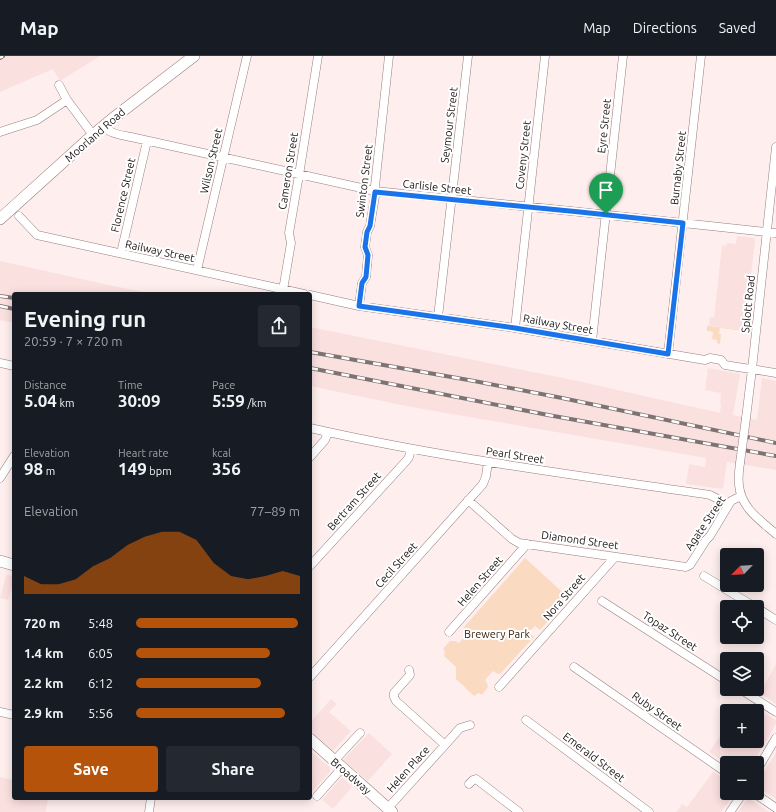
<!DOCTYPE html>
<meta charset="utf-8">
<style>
body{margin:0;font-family:Ubuntu,sans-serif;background:#242831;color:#f1f3f6;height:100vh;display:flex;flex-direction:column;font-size:15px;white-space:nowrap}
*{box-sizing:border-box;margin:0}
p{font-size:13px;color:#9ea1a6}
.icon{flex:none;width:22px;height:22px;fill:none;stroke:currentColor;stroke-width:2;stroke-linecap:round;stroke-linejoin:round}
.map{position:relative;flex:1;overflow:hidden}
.drawer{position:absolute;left:12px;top:236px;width:300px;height:508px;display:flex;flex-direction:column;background:#171b24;border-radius:4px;box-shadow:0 2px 10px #0003}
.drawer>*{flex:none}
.needle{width:26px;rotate:245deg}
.fabs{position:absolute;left:720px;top:492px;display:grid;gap:8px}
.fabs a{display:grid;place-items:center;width:44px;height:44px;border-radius:4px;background:#171b24;box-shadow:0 2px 10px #0003;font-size:20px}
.pin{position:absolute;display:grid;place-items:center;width:34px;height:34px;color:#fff;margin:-41px -17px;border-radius:50% 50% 50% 0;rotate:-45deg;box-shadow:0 0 4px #0007}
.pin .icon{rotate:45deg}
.round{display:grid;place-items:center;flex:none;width:42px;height:42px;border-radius:4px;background:#242831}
.summary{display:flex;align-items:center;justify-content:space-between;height:68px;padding:0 12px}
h1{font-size:22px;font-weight:700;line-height:30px}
.stats{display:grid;grid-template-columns:repeat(3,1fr);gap:6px;height:68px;padding:4px 12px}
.stats div{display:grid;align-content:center}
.stats b{font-size:17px;font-weight:700}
.stats small{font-size:11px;font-weight:400}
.stats p{font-size:11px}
.chart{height:112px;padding:8px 12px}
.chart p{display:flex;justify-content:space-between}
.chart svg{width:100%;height:72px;margin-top:4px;fill:#b45309;opacity:.7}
.cta{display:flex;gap:8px;margin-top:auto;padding:8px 12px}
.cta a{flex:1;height:46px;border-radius:4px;background:#b45309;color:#fff;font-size:16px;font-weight:700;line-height:46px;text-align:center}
.cta a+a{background:#242831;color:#f1f3f6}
ul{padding:0 12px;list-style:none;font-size:13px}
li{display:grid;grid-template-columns:64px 48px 1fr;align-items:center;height:30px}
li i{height:10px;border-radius:5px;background:#b45309}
header{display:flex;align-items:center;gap:24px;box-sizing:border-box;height:56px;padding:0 20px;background:#171b24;border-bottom:1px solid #363941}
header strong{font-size:19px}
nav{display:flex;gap:22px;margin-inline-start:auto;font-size:14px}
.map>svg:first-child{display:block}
</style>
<header>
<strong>Map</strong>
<nav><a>Map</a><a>Directions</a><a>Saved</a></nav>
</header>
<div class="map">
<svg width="776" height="756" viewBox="0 0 776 756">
<rect width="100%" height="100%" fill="#feefee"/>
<!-- built -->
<path fill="#fbe0e0" d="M0,0H100L60,25L53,13L0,36Z
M737,180L754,182L755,184L745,274L709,270L710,261H714L722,189L726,190L727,187L736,188Z
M0,205L109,229L152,238H14V267L0,264Z
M310,271L578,325L720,357L721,348H720L721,337L705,334L708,312L740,318L733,359L757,364L762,322L776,325V414L727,406L723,432L722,433L686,428L689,408L705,411L706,402L411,351L310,330Z
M6,519L14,520V525L8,544L0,542Z
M776,608V648L760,637Z
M331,643L337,648L329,656L351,675L333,695L310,674V667Z
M753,650L776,664V668L753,707H727V708L709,696L727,670V685H757V655H749Z
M369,677L392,698L368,725L343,704Z
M310,695L330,711V716L312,736L310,734Z
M776,696V743L757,730V728Z
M713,716L727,725V737H735L721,756H676L682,748L687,751Z
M0,721L14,724V742H48L46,756H0Z
M343,722L352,731L333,753L322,744L340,723Z
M748,742L769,756H738Z"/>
<!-- green -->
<path fill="#fadbc1" d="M707,270L745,274V275L720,272L719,278H721L720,288L717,287V284L712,283L713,276L707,275Z
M525,502L569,542L540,574L535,570L529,576L534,581L501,617L498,618L493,615L485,624L487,627L488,631L482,639L479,637L474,640L456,623V611L444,600L445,595L443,593L450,585H455L459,587L466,579L463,575L464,571Z"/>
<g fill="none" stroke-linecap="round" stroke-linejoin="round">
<defs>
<path id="street" d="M59,29L67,44L93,79
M103,70C110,78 121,79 131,81L375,135L580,156L776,177
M0,76L37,64L67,44
M19,160L37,179L304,238
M121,197L147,85
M197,214L247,0
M283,234L291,187L289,177L299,119L318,0
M310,239L359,250L515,272L705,304L710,302L721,304L725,309C742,312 759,314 776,317
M359,250L362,227L366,221L368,199L365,191L367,176L370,170L375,140V130L389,0
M438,261L468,0
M515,272L545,0
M592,285L623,0
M668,298L701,0
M0,307L14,310
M746,362L752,313L776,91
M310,372C442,402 576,419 710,439L716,442
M310,401L325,384L328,376
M740,407C739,414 738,422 739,429C741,452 760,464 776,478
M0,422L14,400
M468,444L512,483L519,487L686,511L690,509L706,484L710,480L731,445L741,440
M310,510L407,404L409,401L411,393
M704,520L755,551
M602,545L727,625
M757,552L776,564
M449,576L527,488
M574,611L727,717
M409,614L410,619L394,637V641L396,645L445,689L460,672L470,669
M310,621L483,428L486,420L488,406
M499,631L615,501
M740,633L776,656
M0,656L14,659
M526,664L649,756
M334,705L360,677
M757,714L776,682
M469,728L473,724L476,723L519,756
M754,737L776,752
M317,740L342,712
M388,752L445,689
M149,756L151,742
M730,756L743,737"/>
<path id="secondary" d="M0,163L93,79L116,60L194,0
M0,505L14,509
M310,683L392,756"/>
</defs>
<!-- street casing -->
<use href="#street" stroke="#957e7e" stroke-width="9"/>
<!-- secondary casing -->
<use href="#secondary" stroke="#957e7e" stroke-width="12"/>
<!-- street -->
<use href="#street" stroke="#fff" stroke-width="8"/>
<!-- secondary -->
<use href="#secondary" stroke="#fff" stroke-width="11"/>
<defs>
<path id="rail" d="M0,2L3,0
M0,240L14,242
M0,250L14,253
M310,296L474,325L562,342L776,387
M310,312L548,359L776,400"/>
</defs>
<!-- rail casing -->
<use href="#rail" stroke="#7e7372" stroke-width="4"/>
<!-- rail -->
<use href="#rail" stroke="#fff" stroke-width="2.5" stroke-dasharray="8" stroke-linecap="butt"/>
<defs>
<path id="street-bridge" d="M740,407L746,362"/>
</defs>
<!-- street-bridge casing -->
<use href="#street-bridge" stroke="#957e7e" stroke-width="9" stroke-linecap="butt"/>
<!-- street-bridge -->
<use href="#street-bridge" stroke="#fff" stroke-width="8"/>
</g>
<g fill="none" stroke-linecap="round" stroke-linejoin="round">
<defs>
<path id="route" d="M375,136L580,156L683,167L668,298L515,272L359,250L362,227L366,221L368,199L365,191L367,176L370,170Z"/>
</defs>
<!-- route casing -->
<use href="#route" stroke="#fff" stroke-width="8"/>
<!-- route -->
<use href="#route" stroke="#1a73e8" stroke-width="5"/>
</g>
<g text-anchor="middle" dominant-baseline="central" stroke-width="4" stroke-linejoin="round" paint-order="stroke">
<!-- street labels -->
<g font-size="11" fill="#1c1414" stroke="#fff">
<text transform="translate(449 69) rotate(-83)">Seymour Street</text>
<text transform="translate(604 70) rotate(-84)">Eyre Street</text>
<text transform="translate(95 79) rotate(-41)">Moorland Road</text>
<text transform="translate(523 99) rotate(-84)">Coveny Street</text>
<text transform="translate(211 105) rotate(-77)">Wilson Street</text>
<text transform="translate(678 112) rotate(-84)">Burnaby Street</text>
<text transform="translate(288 115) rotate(-81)">Cameron Street</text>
<text transform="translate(364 125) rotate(-83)">Swinton Street</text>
<text transform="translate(437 131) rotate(6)">Carlisle Street</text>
<text transform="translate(123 139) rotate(-77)">Florence Street</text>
<text transform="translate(160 195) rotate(12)">Railway Street</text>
<text transform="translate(748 248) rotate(-84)">Splott Road</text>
<text transform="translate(558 268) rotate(10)">Railway Street</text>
<text transform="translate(515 399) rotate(9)">Pearl Street</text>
<text transform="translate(354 445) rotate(-48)">Bertram Street</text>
<text transform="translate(705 467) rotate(-56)">Agate Street</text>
<text transform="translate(580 484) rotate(8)">Diamond Street</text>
<text transform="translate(396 509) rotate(-48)">Cecil Street</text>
<text transform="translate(480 525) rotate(-49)">Helen Street</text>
<text transform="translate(564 541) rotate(-49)">Nora Street</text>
<text transform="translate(670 575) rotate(33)">Topaz Street</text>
<text transform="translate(657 655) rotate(35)">Ruby Street</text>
<text transform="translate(594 701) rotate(37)">Emerald Street</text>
<text transform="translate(408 713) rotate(-48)">Helen Place</text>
<text transform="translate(351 720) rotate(41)">Broadway</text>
</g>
<!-- park labels -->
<g font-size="11" fill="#3b230a" stroke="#fff">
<text x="497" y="578">Brewery Park</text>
</g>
</g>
</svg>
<div class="fabs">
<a><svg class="needle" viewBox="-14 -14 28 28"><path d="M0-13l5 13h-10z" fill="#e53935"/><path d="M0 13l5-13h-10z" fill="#9ea1a6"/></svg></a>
<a><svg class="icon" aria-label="locate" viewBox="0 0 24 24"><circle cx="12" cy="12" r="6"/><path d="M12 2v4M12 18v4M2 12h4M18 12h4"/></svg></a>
<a><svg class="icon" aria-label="layers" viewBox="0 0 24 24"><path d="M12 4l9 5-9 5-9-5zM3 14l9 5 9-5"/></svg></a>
<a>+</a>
<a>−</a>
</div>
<div class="pin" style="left:606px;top:158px;background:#1e9e55"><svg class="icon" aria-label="arrive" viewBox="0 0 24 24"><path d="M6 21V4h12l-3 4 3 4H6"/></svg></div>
<section class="drawer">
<div class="summary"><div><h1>Evening run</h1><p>20:59 · 7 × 720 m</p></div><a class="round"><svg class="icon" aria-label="share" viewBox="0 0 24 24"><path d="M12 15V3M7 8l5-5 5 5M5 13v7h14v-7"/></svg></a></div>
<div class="stats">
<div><p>Distance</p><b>5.04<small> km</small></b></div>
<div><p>Time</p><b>30:09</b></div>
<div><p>Pace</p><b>5:59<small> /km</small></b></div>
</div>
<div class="stats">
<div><p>Elevation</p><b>98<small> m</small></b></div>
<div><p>Heart rate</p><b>149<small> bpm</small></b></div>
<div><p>kcal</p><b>356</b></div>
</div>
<div class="chart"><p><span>Elevation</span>77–89 m</p>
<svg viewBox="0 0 160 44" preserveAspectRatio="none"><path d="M0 44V33L10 38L20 38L30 35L40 27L50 22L60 14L70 9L80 6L90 6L100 11L110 25L120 33L130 35L140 33L150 30L160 33V44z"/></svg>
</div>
<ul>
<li><b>720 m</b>5:48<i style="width:99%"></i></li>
<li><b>1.4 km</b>6:05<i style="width:82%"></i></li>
<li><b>2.2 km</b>6:12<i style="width:76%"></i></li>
<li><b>2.9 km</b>5:56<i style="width:91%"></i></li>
</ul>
<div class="cta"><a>Save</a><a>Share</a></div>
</section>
</div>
